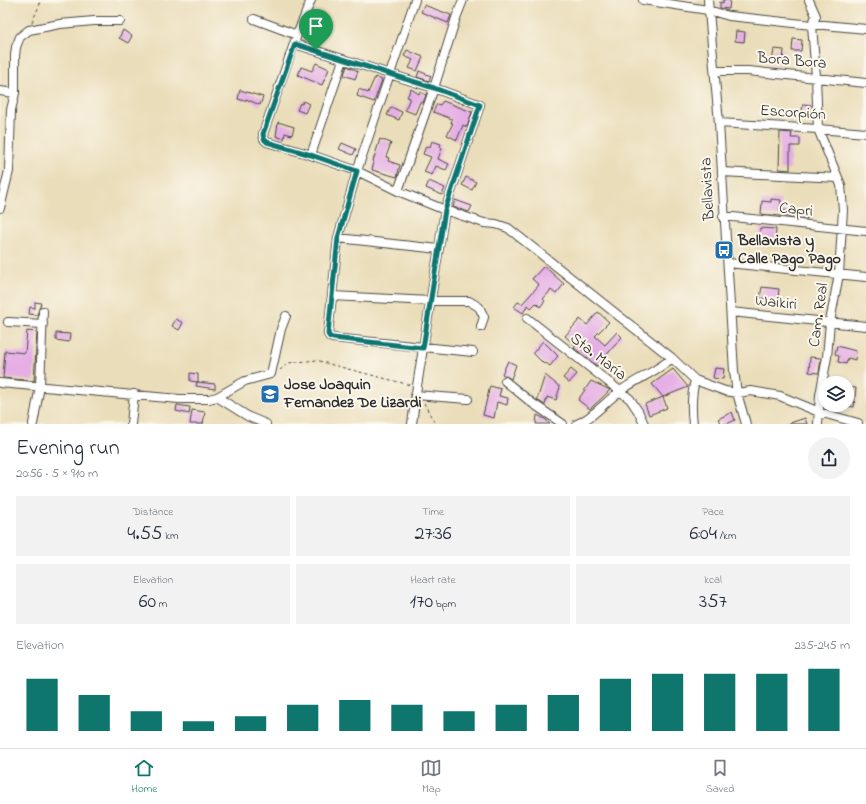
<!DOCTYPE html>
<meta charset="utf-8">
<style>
body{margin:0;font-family:"Indie Flower",sans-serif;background:#f2f2f3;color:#1f2937;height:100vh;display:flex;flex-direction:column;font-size:15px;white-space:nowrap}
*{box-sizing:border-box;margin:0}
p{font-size:13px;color:#747a83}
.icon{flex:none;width:22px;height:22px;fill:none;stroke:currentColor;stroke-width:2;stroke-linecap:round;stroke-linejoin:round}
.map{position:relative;height:424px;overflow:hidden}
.details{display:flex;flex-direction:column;background:#fff;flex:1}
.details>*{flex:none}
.controls{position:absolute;left:818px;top:376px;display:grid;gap:8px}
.controls a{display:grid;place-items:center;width:36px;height:36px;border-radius:50%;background:#fff;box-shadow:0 2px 6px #0003;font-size:20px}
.pin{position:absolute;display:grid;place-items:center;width:34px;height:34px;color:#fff;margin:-41px -17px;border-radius:50% 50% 50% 0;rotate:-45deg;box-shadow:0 0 4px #0007}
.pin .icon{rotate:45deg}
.round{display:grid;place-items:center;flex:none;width:42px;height:42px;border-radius:21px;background:#f2f2f3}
.summary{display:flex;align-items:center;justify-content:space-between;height:68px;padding:0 16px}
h1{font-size:22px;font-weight:600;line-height:30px}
.figures{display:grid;grid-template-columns:repeat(3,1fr);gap:6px;height:68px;padding:4px 16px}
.figures div{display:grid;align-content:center;border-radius:0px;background:#f2f2f3;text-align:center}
.figures b{font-size:20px;font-weight:600}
.figures small{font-size:11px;font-weight:400}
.figures p{font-size:11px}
.chart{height:112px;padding:8px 16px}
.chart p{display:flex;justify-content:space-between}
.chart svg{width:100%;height:72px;margin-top:4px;stroke:#0f766e;stroke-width:6}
.tabs{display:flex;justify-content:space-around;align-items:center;height:56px;border-top:1px solid #e0e1e3;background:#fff;font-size:11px;color:#747a83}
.tabs a{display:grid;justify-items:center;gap:2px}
.tabs .selected{color:#0f766e}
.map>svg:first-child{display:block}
</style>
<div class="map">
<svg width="866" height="424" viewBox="0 0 866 424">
<rect width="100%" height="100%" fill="#fbf7ec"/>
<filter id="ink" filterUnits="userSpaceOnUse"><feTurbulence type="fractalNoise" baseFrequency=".025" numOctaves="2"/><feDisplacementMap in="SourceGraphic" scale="8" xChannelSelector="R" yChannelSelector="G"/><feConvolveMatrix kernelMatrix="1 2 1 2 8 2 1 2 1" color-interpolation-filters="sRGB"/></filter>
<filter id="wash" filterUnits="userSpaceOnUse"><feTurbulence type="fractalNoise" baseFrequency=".012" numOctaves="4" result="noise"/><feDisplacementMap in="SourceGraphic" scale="16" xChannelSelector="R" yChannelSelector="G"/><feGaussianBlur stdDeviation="0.9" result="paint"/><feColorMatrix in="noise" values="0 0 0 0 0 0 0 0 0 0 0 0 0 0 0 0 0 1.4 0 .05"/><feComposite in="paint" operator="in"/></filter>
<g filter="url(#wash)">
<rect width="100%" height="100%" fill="#eaddb9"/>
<g id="blocks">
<!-- building -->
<path fill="#e5aee5" d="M723,0H730L729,9L720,8V2L723,3Z
M424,5L451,15L448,23L421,12Z
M123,30L132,36L128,43L119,38Z
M736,31L745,32L744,42L735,41Z
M793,39L802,40L801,51H792Z
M774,49L784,50L783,62H779V64L772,63Z
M407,50L423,57L417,71L409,68L413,60L404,56Z
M316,63L329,69L322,85L298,75L301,67L312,71Z
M347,66L358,71L355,79L344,75Z
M419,71L431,76L429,81L417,77Z
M375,77L382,80L374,102L357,96L359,89L368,93Z
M411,89L419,94L420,92L426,95L423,103L420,102L415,114L405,110L410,98L407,97Z
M240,90L263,97L260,105L246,99L245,101L238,99Z
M303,101L309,104L305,113L297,110L300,103L302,104Z
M443,101L472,112L467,127L463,125L457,140L447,135L453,123H451L452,119L433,112L437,104L440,105Z
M803,104L811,105L809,113L802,111Z
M391,107L402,112L399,120L387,115Z
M278,122L294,127L292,135L285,133L284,139L276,136Z
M780,132L792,133L791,138H800V146H790V170L779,169Z
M380,139L391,143L386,157L389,158L388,161L400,165L397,177L372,170L374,162L373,161Z
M432,141L441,144L440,147L442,148L438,159L449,164L446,170L436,166L432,175L424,172L431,157L423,154L426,146L430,147Z
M342,143L356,149L353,155L339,149Z
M466,177L476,182L472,190L462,185Z
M429,181L445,188L442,195L426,188Z
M771,199L781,200L780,210L808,214L807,219L761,214L762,201L771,202Z
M455,200L472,206L469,212L453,207Z
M760,228L776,229L775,244L759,243Z
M544,266L564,284L556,294L551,290L543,299L545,301L540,307L536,303L531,308L528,305L523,313L514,307L518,302L522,304L539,285L532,279Z
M762,287L779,289L778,300L760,298Z
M35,302L41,303L37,315L29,314L30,307L35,308Z
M598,312L609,322L595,336L605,345L617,332L622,337L597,366L574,348L576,346L565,336L580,319L587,325Z
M176,319L183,323L179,330L172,326Z
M27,331L37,332L34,381L3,378L5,351L25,353Z
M56,333L70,334L69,342L56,340Z
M543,341L558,356L550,366L546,363L544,364L533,353Z
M837,346L856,351L855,360L848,358L846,364L838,362L839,356L835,354Z
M810,357L821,358L819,373L809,372Z
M508,361L516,365L511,379L502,374Z
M715,368L724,369L723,379L713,378Z
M571,369L577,374L569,383L563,378Z
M673,369L688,387L663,397L652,384Z
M190,373L198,374V382L190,381Z
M545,375L560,387L556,400L547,397L545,405L537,400Z
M591,381L610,390L590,409L578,400Z
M197,382L215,384V389L196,386Z
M490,386L501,389L499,396L508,398L507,405L497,402L494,418L483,415Z
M847,387L856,388L854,407L847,406Z
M663,397L667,408L649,415L645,404Z
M177,405L190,407L189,414L176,411Z
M192,410L205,412L203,424H190Z
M732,412L735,420L727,424H721L718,419Z
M537,415L545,419L550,424H536Z
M805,418L807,424H790V423Z"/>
</g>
</g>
<g filter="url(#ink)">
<use href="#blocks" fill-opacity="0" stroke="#484640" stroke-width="1"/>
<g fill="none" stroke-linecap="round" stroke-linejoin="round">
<defs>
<path id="minor" d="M311,0L297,35L263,134L264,139L267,142L311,155L357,171L398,191L445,210L484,223L496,224L508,228L672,358L695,380L725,391L737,393L751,391L780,396L819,412L858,423
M415,0L357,171L338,238L328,334L330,337L333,338L473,352
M643,0L708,10L729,16L812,25H824L866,29
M708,0L719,123L734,371L737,393L746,424
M809,0L816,16L812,25L816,77L818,129L841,185L843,210L839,274L830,322L827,357L820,395L818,424
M254,19L297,35
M295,44L434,88L480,105L445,210L417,386L412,424
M715,71H748L866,83
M0,91L15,93
M719,123L818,129L866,133
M311,155L343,60
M722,172L838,178
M398,191L434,88L456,18L463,0
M0,208L9,171L11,110L15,93V56L16,47L20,37L29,30L60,24L94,21H120
M723,216L866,231
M338,238L439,249
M728,263L866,277
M332,296L430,301H469L479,307L484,317L481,327
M731,312L866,326
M527,318L630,399L638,411L644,424
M8,322L43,324
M505,381L532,403L563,424
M0,383L179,399H209L217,397L245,381L271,374L281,329L286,316
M415,395L468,399
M217,397L249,417L266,424
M33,424L40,386L43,311
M131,424L134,394
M577,424C593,418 605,402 619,392C636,379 656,372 672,358
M693,424C691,408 691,396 695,380"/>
</defs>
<!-- minor casing -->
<use href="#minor" stroke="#484640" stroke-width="10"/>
<!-- path -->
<path stroke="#484640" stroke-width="1" stroke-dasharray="3 3" stroke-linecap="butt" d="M40,4L44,0
M32,22L40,4L39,0
M280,370L288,363L317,360L329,364L410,385
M424,403L435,424"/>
<!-- minor -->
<use href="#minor" stroke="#fff" stroke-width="8"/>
</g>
</g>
<g fill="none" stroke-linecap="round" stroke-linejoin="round" filter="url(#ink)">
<defs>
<path id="route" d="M295,44L434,88L480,105L445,210L423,348L333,338L330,337L328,334L338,238L357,171L311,155L267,142L264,139L263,134Z"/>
</defs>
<!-- route casing -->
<use href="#route" stroke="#fff" stroke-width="8"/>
<!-- route -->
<use href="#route" stroke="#0f766e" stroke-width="5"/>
</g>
<!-- icons -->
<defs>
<symbol id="bus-square" viewBox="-11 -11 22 22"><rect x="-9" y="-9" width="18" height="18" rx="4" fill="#1f6fb2" stroke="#fbf7ec"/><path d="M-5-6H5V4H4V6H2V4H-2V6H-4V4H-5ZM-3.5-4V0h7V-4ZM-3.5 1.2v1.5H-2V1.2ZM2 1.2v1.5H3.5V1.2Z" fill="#fff"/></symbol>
<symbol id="university-square" viewBox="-11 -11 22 22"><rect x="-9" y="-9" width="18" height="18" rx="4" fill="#1f6fb2" stroke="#fbf7ec"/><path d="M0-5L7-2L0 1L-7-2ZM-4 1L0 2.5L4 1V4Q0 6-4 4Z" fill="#fff"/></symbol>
</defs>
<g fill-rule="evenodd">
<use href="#bus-square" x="713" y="239" width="22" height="22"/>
<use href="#university-square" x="259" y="383" width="22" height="22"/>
</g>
<g text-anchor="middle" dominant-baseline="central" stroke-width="4" stroke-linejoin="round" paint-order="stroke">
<!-- street labels -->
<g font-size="16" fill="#2b2b2b" stroke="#fbf7ec">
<text transform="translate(792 61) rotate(5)">Bora Bora</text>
<text transform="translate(793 113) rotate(4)">Escorpión</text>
<text transform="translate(708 189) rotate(-93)">Bellavista</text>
<text transform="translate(796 210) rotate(6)">Capri</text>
<text transform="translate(776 303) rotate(6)">Waikiri</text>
<text transform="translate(819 315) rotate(-82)">Cam. Real</text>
<text transform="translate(598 357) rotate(38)">Sta. María</text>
</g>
<!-- poi labels -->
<g font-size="16" font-weight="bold" fill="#2b2b2b" stroke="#fbf7ec" text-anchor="start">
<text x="738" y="241">Bellavista y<tspan x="738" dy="18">Calle Pago Pago</tspan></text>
<text x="284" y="385">Jose Joaquin<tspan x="284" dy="18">Fernandez De Lizardi</tspan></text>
</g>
</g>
</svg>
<div class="controls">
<a><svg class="icon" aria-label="layers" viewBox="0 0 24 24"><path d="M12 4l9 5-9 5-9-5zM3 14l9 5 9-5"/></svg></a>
</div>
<div class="pin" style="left:316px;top:50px;background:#1e9e55"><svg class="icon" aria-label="arrive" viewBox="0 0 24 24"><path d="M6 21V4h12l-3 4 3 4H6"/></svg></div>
</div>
<section class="details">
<div class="summary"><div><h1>Evening run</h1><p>20:56 · 5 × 910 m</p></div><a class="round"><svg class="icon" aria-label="share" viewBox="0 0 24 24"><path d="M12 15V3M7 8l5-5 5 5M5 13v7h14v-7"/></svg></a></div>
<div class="figures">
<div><p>Distance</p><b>4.55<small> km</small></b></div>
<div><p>Time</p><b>27:36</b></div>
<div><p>Pace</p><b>6:04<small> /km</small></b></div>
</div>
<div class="figures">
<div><p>Elevation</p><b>60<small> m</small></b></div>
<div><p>Heart rate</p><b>170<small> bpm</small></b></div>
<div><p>kcal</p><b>357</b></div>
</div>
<div class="chart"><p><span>Elevation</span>235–245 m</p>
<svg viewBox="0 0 160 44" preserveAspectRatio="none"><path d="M5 44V12M15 44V22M25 44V32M35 44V38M45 44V35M55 44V28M65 44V25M75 44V28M85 44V32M95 44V28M105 44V22M115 44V12M125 44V9M135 44V9M145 44V9M155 44V6"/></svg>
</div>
</section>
<nav class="tabs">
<a class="selected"><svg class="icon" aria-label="home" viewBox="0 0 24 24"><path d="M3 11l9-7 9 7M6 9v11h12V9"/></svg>Home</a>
<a><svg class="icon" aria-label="map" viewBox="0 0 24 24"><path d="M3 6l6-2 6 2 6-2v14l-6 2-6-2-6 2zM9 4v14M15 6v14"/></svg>Map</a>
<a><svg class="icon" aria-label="saved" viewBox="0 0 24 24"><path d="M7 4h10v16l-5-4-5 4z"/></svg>Saved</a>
</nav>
